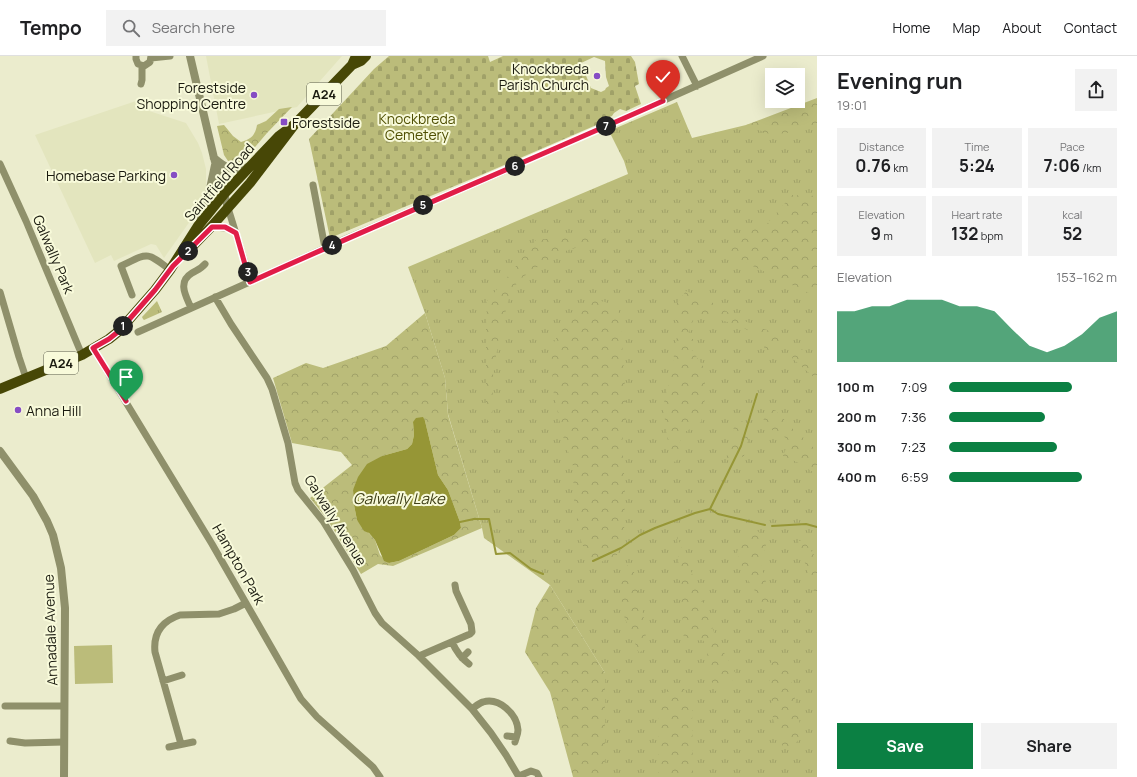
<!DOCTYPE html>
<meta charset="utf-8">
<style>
body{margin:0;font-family:Manrope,sans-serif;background:#f2f2f2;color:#202124;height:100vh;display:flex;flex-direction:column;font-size:15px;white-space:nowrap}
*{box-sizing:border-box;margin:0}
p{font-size:13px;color:#757577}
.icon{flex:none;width:22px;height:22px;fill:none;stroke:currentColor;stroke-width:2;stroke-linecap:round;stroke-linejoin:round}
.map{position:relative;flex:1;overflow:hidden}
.drawer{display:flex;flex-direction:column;background:#fff;width:320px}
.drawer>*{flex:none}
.fabs{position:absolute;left:765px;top:12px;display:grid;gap:8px}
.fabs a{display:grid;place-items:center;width:40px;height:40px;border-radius:0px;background:#fff;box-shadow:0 4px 16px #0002;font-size:20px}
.pin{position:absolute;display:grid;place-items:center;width:34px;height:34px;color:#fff;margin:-41px -17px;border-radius:50% 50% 50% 0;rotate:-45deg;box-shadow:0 0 4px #0007}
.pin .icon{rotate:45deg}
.km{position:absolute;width:20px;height:20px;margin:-10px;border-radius:50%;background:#222;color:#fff;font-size:11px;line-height:20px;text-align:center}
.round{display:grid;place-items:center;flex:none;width:42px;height:42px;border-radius:0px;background:#f2f2f2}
.head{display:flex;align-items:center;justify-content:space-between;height:68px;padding:0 20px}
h1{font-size:22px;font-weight:700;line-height:30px}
.stats{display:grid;grid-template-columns:repeat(3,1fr);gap:6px;height:68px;padding:4px 20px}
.stats div{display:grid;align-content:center;border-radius:0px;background:#f2f2f2;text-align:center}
.stats b{font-size:17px;font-weight:700}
.stats small{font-size:11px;font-weight:400}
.stats p{font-size:11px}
.chart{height:112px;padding:8px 20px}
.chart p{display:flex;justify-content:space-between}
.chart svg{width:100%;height:72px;margin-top:4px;fill:#0b8043;opacity:.7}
.cta{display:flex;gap:8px;margin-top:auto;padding:8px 20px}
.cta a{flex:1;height:46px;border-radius:0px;background:#0b8043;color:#fff;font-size:16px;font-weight:700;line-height:46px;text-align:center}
.cta a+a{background:#f2f2f2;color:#202124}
ul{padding:0 20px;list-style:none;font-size:13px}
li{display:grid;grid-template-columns:64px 48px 1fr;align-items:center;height:30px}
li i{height:10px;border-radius:5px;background:#0b8043}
header{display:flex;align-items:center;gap:24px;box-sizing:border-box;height:56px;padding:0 20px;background:#fff;border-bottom:1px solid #e0e0e0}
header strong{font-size:19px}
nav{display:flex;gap:22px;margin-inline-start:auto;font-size:14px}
.search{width:280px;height:36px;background:#f2f2f2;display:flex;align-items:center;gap:10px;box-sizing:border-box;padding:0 14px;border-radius:0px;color:#757577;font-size:15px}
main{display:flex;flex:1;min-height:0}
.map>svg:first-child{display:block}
</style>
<header>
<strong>Tempo</strong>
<div class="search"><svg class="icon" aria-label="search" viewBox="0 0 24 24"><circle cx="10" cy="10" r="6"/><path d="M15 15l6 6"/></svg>Search here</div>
<nav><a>Home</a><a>Map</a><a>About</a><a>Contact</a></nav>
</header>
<main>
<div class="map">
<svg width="817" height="721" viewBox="0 0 817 721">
<defs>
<pattern id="grass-tufts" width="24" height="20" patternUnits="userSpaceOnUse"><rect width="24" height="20" fill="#bbbc7a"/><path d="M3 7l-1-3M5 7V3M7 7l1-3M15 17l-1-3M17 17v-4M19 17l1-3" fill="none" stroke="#a0a168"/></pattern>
<pattern id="forest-crowns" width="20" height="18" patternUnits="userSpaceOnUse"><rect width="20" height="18" fill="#bbbc7a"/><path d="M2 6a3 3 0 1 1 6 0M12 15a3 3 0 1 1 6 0" fill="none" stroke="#a0a168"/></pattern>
<pattern id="cemetery-stones" width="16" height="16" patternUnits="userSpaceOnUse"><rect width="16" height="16" fill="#bbbc7a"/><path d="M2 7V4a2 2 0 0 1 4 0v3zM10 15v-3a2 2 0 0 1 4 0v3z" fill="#a0a168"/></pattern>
</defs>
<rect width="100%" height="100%" fill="#ebeccd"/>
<!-- built -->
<path fill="#e3e5be" d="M206,0H342L297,51L219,68Z
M136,45L143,53L186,67L198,87L202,97L206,113V132L200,151L164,202L156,189L151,188L114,205L111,199L95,207L35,79Z"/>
<!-- grass -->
<path fill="url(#grass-tufts)" d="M677,46L692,82L746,69L807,57L817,59V721H605V617L550,529L484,482L482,472L448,358L445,322L425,257L408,211L628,118L624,105L609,75Z
M157,245L162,256L144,264L143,263L142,261Z"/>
<!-- forest -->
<path fill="url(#forest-crowns)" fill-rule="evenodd" d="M817,42V72L772,79L746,69Z
M292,51L267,77L245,103L239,108H234L228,105L224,99L217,70L224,69L233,80L241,86C251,83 255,80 257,69L266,65L279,53Z
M792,139L817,140V241L728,198L743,177L766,169Z
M612,176L610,182L558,197L523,221L511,234L499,282L493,319L492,378L489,373L486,349V274L487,245L506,223L536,184Z
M686,235L710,245L737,262L767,274L784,286L778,297L766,295L758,279L735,268L710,261L694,262L687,281L698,285L691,293L705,313V342L701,366L682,378L679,390L680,402L671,408L663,350L671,319L677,280L675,250Z
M591,243L605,246L618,252L621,273L627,359L622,386L625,432L624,478L617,499L601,506L587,500L580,482L574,444L573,410L562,377L553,333L551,291L572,256Z
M425,257L445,322L448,359L482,472L393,510L378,508L361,518L327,463L310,442L352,409L341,396L292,387L273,322L306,307L323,312L386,290ZM425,365L438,419L448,434L460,466L461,472L454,479L399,505L389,507L380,499L375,484L357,464L354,449L353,434L382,400L407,393L412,388L414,379L413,366Z
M798,288L817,312V324L792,302Z
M766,353L775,354L794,374L805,383L817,395V419L801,408L783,400L789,385L781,378L768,372L762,360Z
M741,363L749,377L744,400L731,406L726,403L734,371Z
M758,475L766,489L761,509L768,533L770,546L763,548L745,519L737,496L746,479Z
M677,480L697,530L716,582L737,620L724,632L715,635L709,617L707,596L704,586L703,584L684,585Z
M798,485H804L817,503V545Z
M626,508L634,516L646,572L645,592L639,597L624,560L618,520Z
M550,529L605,617V721H573L550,636L525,596L536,552Z
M775,590L789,612L802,679L792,692L783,691L773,663L769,616Z
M670,629L683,630L692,654L693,721H658L659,647Z"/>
<!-- cemetery -->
<path fill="url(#cemetery-stones)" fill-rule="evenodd" d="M389,0H488L490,6L503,0H631L635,6L639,28L635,30L641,48L626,55L620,53L614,57L612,60L603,64L601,67L481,119L330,182L309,83L374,13ZM594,1L605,5L606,21L609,30L606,32L605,34L601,36L591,32L581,7Z"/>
<!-- park -->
<path fill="#bbbc7a" d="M112,589L113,627L75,628L74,590Z"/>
<!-- water -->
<path fill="#969636" d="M423,361L425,365L438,419L448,434L460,466L461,472L454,479L399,505L389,507L384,505L375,484L369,477L364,475L357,464L354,449L353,434L358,421L367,408L382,400L407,393L412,388L414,379L413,366L416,362Z"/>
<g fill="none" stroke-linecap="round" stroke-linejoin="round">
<!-- stream -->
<path stroke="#969636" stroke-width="2" d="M710,453L741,390L757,338
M460,466L474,463H489L496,498L510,497L531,513L543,518
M772,470L806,468L817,471
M593,505L621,492L640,479L655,472L695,457L710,453L718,458L765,469"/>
<!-- minor -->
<path stroke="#8f906b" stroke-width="7" d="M136,0V3L138,8L144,10L150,6L151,0
M682,0L697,30
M151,2L170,0
M141,28L142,24V10
M0,108L26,165L82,299
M313,129L325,192
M228,152L251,226
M211,171L228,172L236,177
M0,236L19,301L26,322
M132,239L121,210C148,197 146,195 170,214
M215,241L231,268L267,322L272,333L288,387L295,427L298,434L323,465L353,514L375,557L382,567L419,600L472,653L491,677L506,699L519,721
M191,252C186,240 177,226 192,217C197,214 201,213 205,208
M138,276L343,184L559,91L763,0
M93,292L212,488L301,643L317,661L373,711L380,721
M452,586C456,595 461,602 469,608
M419,600L470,578L472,576L471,568L456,535L455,529
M462,602L468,596
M163,625L182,619
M5,650H64
M472,653C476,650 479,647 483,646C499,641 517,658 518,674C518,678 516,682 515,686
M507,680L516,681
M10,685L25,687L64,686
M181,688L155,596C153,577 162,565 180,559L219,558L234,553L246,547
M169,691L193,686
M519,720L531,715L537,717L539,721"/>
<!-- tertiary -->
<path stroke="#8f906b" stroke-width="8" d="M190,0L214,102L228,152
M214,102C226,112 232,116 248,111
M200,165L208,142L215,109
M0,395L33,440L47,465L53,479L61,512L65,552L64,721"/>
<!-- primary -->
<path stroke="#474706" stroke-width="10" d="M352,9L361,5L366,0
M185,198L211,171L250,127L295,68L352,9L356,0
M0,333L82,299L109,283L119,275L155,234L170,214L198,170L224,138L279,80L295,68"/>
</g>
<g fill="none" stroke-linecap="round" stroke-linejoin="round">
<defs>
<path id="route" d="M126,345L93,292L109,283L119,275L155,234L173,210L212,171H225L236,177L250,226C387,164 526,106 663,45"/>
</defs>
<!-- route casing -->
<use href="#route" stroke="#fff" stroke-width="8"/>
<!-- route -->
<use href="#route" stroke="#e11d48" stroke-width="5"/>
</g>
<!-- markers -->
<g fill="#864dc4" stroke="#f8fada" stroke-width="1.5">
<circle cx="597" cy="20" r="4"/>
<circle cx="254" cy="39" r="4"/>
<rect x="280" y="62" width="8" height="8" rx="2"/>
<circle cx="174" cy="119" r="4"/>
<circle cx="18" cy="354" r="4"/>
</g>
<g text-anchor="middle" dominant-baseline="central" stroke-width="4" stroke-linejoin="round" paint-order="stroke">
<!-- shield labels -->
<g fill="#f8fada" stroke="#5d5e4d" stroke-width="1">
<rect x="307" y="27" width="34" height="22" rx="3"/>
<rect x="44" y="296" width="34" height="22" rx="3"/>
</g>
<g font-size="13" font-weight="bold" fill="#1b1b10">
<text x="324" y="38">A24</text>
<text x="61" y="307">A24</text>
</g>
<!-- poi labels -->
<g font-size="14" fill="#1b1b10" stroke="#f8fada" text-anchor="end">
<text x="589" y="12">Knockbreda<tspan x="589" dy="16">Parish Church</tspan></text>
<text x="246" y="31">Forestside<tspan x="246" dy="16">Shopping Centre</tspan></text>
<text x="292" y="66" text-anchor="start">Forestside</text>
<text x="166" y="119">Homebase Parking</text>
<text x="26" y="354" text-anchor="start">Anna Hill</text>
</g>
<!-- park labels -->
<g font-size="14" fill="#505004" stroke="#f8fada">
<text x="417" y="62">Knockbreda<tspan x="417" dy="16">Cemetery</tspan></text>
</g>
<!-- street labels -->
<g font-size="14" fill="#1b1b10" stroke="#f8fada">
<text transform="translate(219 126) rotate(-49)">Saintfield Road</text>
<text transform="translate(54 198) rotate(67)">Galwally Park</text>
<text transform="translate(336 464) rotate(58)">Galwally Avenue</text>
<text transform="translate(239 508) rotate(60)">Hampton Park</text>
<text transform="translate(50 574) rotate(-92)">Annadale Avenue</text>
</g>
<!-- water labels -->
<g font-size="15" font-style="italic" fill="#404018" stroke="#f8fada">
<text x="399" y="442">Galwally Lake</text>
</g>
</g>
</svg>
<div class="fabs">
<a><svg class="icon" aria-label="layers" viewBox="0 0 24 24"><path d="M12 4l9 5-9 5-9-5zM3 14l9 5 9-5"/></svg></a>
</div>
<div class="pin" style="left:126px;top:345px;background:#1e9e55"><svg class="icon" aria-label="arrive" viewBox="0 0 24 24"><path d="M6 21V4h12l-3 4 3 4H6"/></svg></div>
<div class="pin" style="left:663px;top:45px;background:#d93025"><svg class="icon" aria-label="check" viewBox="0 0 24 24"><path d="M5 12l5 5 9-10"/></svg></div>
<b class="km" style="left:123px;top:270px">1</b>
<b class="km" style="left:188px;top:195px">2</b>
<b class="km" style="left:248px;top:216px">3</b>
<b class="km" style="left:332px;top:189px">4</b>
<b class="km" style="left:423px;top:149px">5</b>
<b class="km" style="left:515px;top:110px">6</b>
<b class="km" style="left:606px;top:70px">7</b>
</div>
<section class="drawer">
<div class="head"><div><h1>Evening run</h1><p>19:01</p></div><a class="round"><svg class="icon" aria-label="share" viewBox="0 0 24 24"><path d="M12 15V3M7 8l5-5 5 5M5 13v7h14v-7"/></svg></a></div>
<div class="stats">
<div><p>Distance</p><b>0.76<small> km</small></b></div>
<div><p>Time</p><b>5:24</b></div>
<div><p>Pace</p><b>7:06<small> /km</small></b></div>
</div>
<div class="stats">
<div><p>Elevation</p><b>9<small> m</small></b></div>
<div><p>Heart rate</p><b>132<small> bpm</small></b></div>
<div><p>kcal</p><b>52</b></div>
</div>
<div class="chart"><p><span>Elevation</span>153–162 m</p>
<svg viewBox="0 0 160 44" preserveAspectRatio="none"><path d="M0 44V13L10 13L20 10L30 10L40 6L50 6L60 6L70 10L80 10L90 13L100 24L110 34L120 38L130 34L140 27L150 17L160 13V44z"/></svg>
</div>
<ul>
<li><b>100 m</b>7:09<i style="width:73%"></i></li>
<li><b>200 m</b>7:36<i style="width:57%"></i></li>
<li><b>300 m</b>7:23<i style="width:64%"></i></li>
<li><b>400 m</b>6:59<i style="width:79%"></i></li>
</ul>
<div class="cta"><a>Save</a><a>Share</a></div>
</section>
</main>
